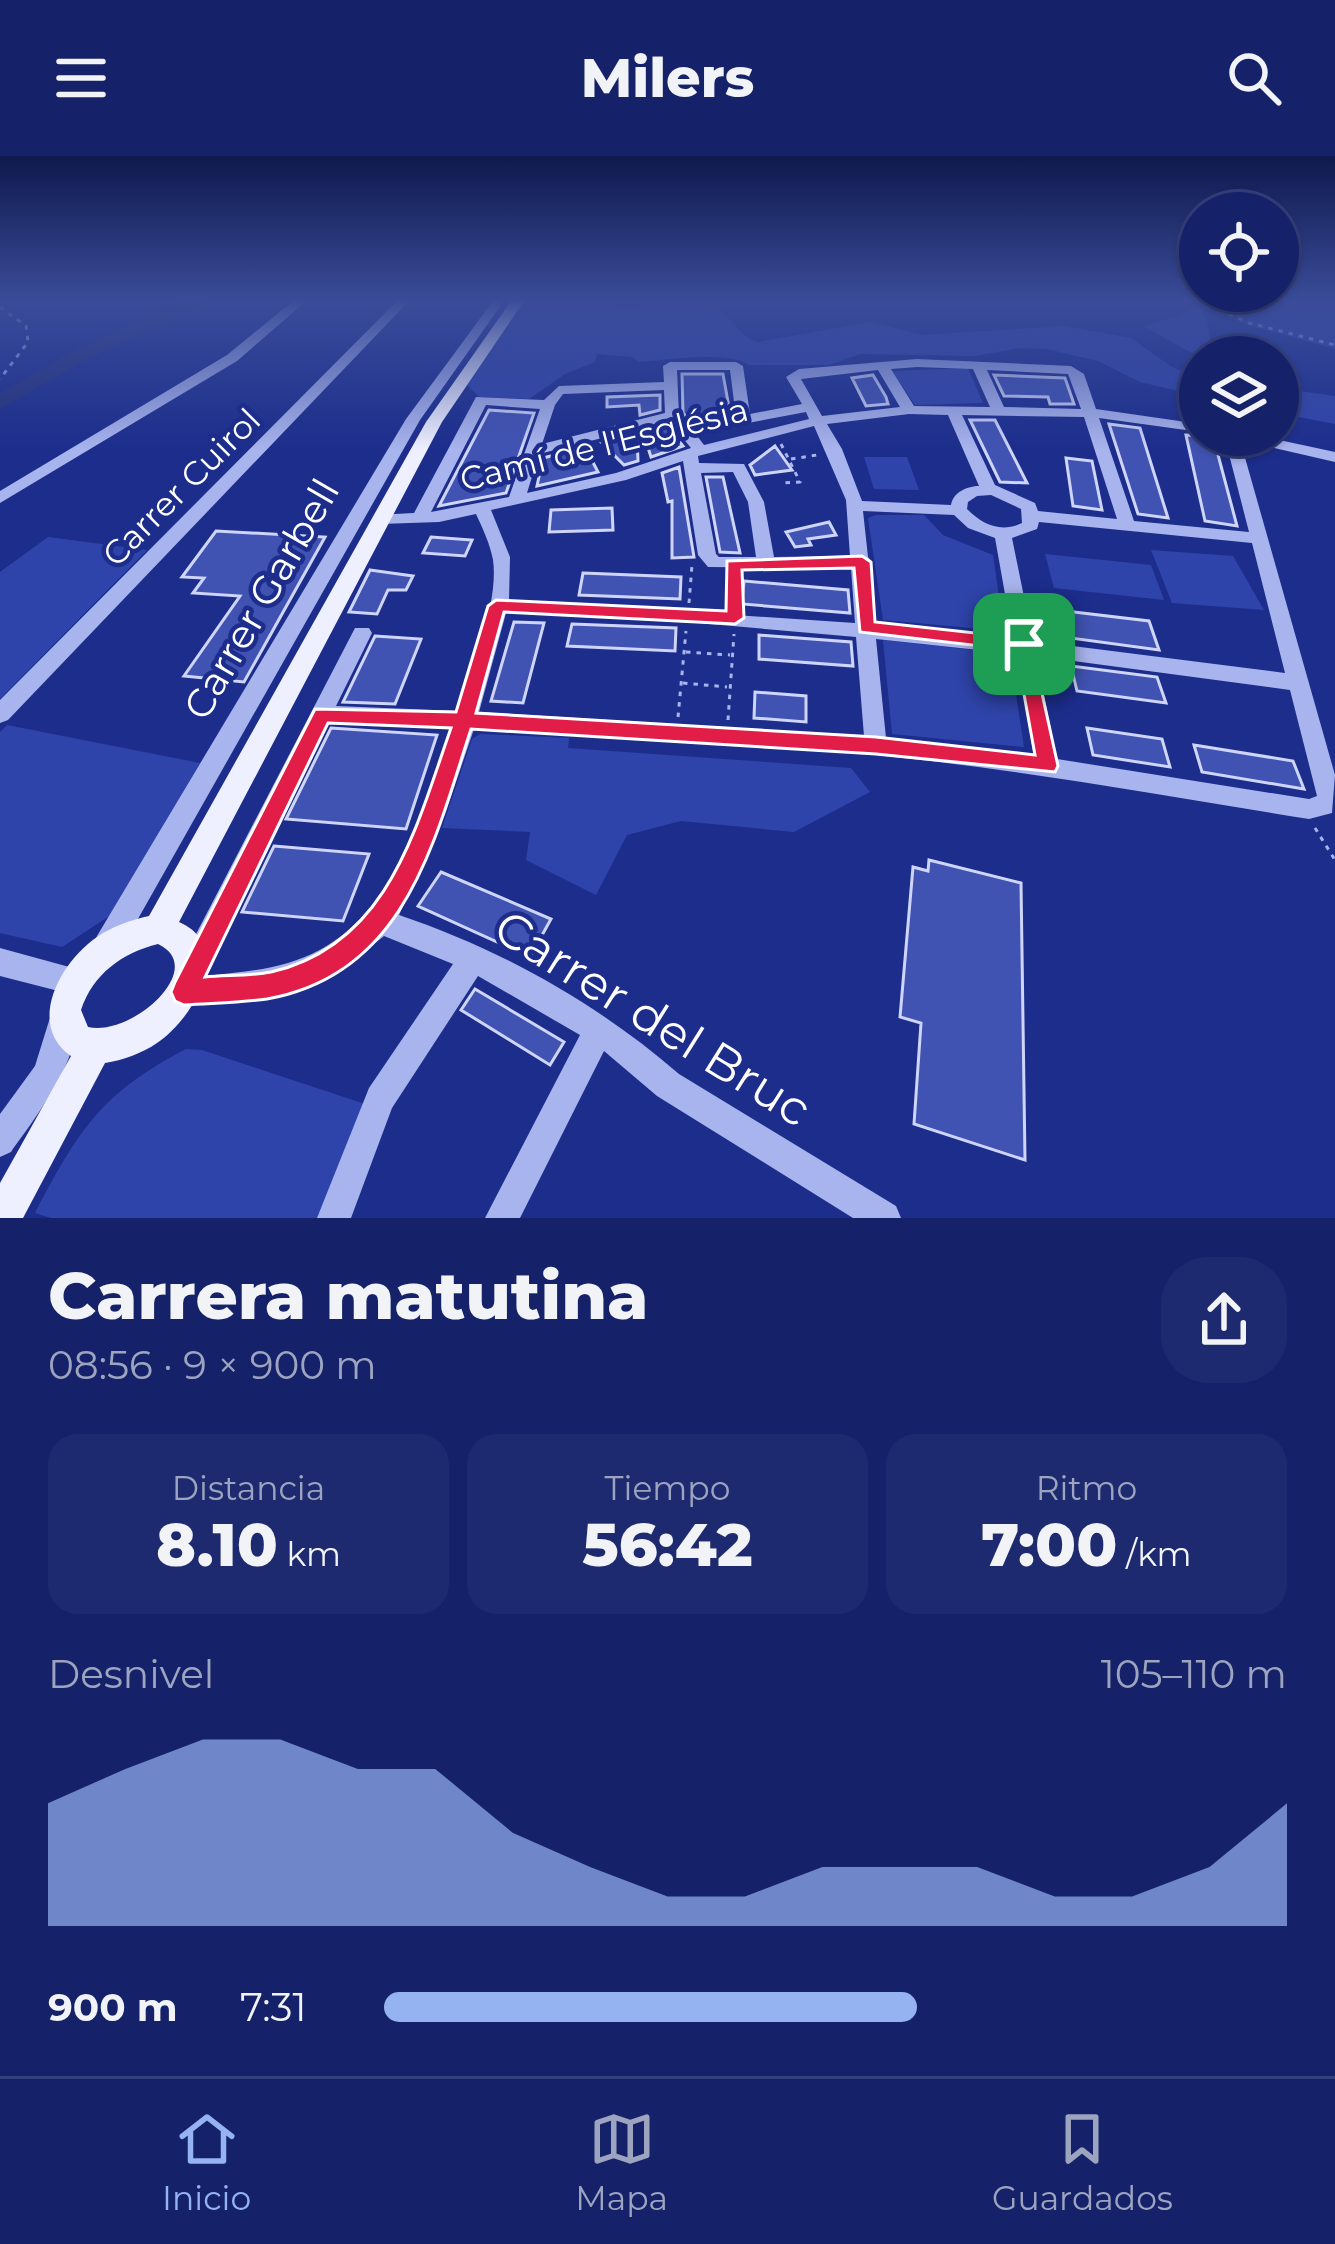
<!DOCTYPE html>
<html lang="es">
<meta charset="utf-8">
<style>
body{margin:0;font-family:Montserrat,sans-serif;background:#1e2a6f;color:#f1f3f6;height:100vh;display:flex;flex-direction:column;font-size:45px;white-space:nowrap}
*{box-sizing:border-box;margin:0}
p{font-size:39px;color:#9da4c0}
.icon{flex:none;width:66px;height:66px;fill:none;stroke:currentColor;stroke-width:2;stroke-linecap:round;stroke-linejoin:round}
.map{position:relative;height:1062px;overflow:hidden}
.side{display:flex;flex-direction:column;background:#152269;flex:1}
.side>*{flex:none}
.tools{position:absolute;left:1179px;top:36px;display:grid;gap:24px}
.tools a{display:grid;place-items:center;width:120px;height:120px;border-radius:50%;background:#152269;box-shadow:0 3px 9px #0004,0 0 0 3px #343f7d;font-size:60px}
.pin{position:absolute;display:grid;place-items:center;width:102px;height:102px;color:#fff;margin:-51px;border-radius:24px;box-shadow:0 6px 18px #0006}
.round{display:grid;place-items:center;flex:none;width:126px;height:126px;border-radius:48px;background:#1e2a6f}
.headline{display:flex;align-items:center;justify-content:space-between;height:204px;padding:0 48px}
h1{font-size:66px;font-weight:800;line-height:90px}
.metrics{display:grid;grid-template-columns:repeat(3,1fr);gap:18px;height:204px;padding:12px 48px}
.metrics div{display:grid;align-content:center;border-radius:30px;background:#1e2a6f;text-align:center}
.metrics b{font-size:60px;font-weight:800}
.metrics small{font-size:33px;font-weight:400}
.metrics p{font-size:33px}
.chart{height:336px;padding:24px 48px}
.chart p{display:flex;justify-content:space-between}
.chart svg{width:100%;height:216px;margin-top:12px;fill:#95b2f1;opacity:.7}
ul{padding:0 48px;list-style:none;font-size:39px}
li{display:grid;grid-template-columns:192px 144px 1fr;align-items:center;height:90px}
li i{height:30px;border-radius:15px;background:#95b2f1}
header{display:flex;justify-content:space-between;align-items:center;height:156px;padding:0 48px;background:#152269;font-size:54px;font-weight:800}
.tab-bar{display:flex;justify-content:space-around;align-items:center;height:168px;border-top:3px solid #343f7d;background:#152269;font-size:33px;color:#9da4c0}
.tab-bar a{display:grid;justify-items:center;gap:6px}
.tab-bar .active{color:#95b2f1}
.map>svg:first-child{display:block}
</style>
<header><svg class="icon" aria-label="menu" viewBox="0 0 24 24"><path d="M4 6h16M4 12h16M4 18h16"/></svg>Milers<svg class="icon" aria-label="search" viewBox="0 0 24 24"><circle cx="10" cy="10" r="6"/><path d="M15 15l6 6"/></svg></header>
<div class="map">
<svg width="1335" height="1062" viewBox="0 0 1335 1062">
<rect width="100%" height="100%" fill="#1c2d8c"/>
<!-- green -->
<path fill="#2f44aa" d="M519,145H619L616,150L623,153C653,150 694,140 721,156C737,166 738,180 758,186L871,166L923,179L1064,170L1131,182L1172,211L1193,219L1194,198L1144,171L1200,151L1207,165L1213,201H1200V240L1140,226L1098,205L1047,193L1020,192L976,200L860,198L830,209H749C729,194 665,204 639,206L632,201L597,198L595,206L565,218L529,243L479,241L462,224Z
M1335,145V193L1245,168L1196,145Z
M968,212L983,247L915,249L892,215Z
M1278,232L1335,240V268L1278,257Z
M864,301H907L919,334L874,333Z
M875,359H924L943,379L993,399L1004,475L883,464L868,362Z
M48,381L147,394L0,543V416Z
M1151,394L1233,400L1264,454L1172,447Z
M1045,398L1151,409L1164,444L1054,432Z
M883,484L1001,497L1012,512L1024,591L892,578Z
M7,569L200,607L111,759L62,791L0,777V576Z
M480,578L569,582L568,592L851,612L870,636L794,676L681,665L627,679L596,739L526,704L530,676L442,672L472,583Z
M186,893L202,894L368,949L320,1062H51L35,1057C78,975 101,937 186,893Z"/>
<g fill="none" stroke-linecap="round" stroke-linejoin="round">
<!-- river -->
<path fill="#26327b" fill-rule="evenodd" d="M185,145H210L90,202L0,253V237L76,194Z"/>
</g>
<!-- building -->
<path fill="#4053b2" stroke="#ced5f9" stroke-width="3" d="M682,218H723L730,257L690,265L683,257Z
M873,219L886,241L888,248L866,250L852,222Z
M994,219L1065,222L1074,248H1050L1048,241L1004,240Z
M660,239V254L640,259L639,249L607,251V241Z
M489,254L534,257L506,337L439,350Z
M970,264H995L1027,327L1000,326Z
M1109,268L1140,272L1168,362L1138,358Z
M667,270L683,290L651,301L643,276Z
M637,278L638,305L624,309L602,287Z
M1186,279L1213,280L1237,370L1205,365Z
M775,290L792,314L755,319L750,309Z
M585,291L598,316L537,330L543,302Z
M1066,302L1092,305L1102,354L1073,350Z
M679,311L694,401L672,402V345L668,346L662,317Z
M706,321H723L740,397L720,396Z
M612,352L613,374L549,376L551,354Z
M829,366L836,379L808,383L811,389L795,391L786,376Z
M216,375L325,381L244,526L184,520L240,440L193,437L204,422L182,421Z
M431,381L472,384L465,400L423,397Z
M370,414L413,420L406,434H388L377,458L349,456Z
M583,417L681,421L680,443L579,439Z
M744,425L848,434L850,457L742,448Z
M1057,454L1149,465L1159,494L1063,481Z
M514,466L544,467L523,547L491,545Z
M572,468L676,472L675,495L567,490Z
M759,479L851,486L853,510L759,503Z
M375,480L421,483L395,548L343,546Z
M1071,510L1157,521L1166,547L1077,535Z
M755,536L806,540V566L754,562Z
M331,572L437,579L406,673L286,663Z
M1087,572L1162,583L1170,611L1093,599Z
M1194,589L1293,605L1304,633L1202,616Z
M274,690L369,698L343,765L242,756Z
M929,704L1021,727L1025,1004L914,968L921,867L900,861L913,711L928,715Z
M441,716L551,763L530,801L418,750Z
M475,833L564,886L550,909L461,854Z"/>
<g fill="none" stroke-linecap="round" stroke-linejoin="round">
<!-- path -->
<path stroke="#a8b4ed" stroke-width="3" stroke-dasharray="4.5 6" stroke-linecap="butt" d="M1200,145L1249,167L1335,189
M0,151L26,170L28,186L0,223
M781,288L800,326L783,327
M791,303L817,299
M733,418L734,451
M689,447L692,409
M686,496L730,499
M683,527L727,531
M678,561L686,475
M728,564L734,478
M1315,672L1335,704"/>
<!-- minor -->
<path fill="#a8b4ed" fill-rule="evenodd" d="M293,145H306L237,205L0,347V335L227,199Z
M397,145H409L8,564L0,567V544Z
M493,145H504L420,264L117,800L107,804L97,800L93,790L97,780L406,263Z
M917,203L1071,210L1084,218L1096,253L1200,268V276L1099,262L1134,365L1249,376L1224,279H1256L1335,296V306L1240,284L1335,619L1332,657L1309,663C1183,643 1057,620 930,605C778,587 626,580 474,573L445,658L399,759C500,793 597,847 679,918L896,1050L901,1062H853L657,940L604,895L520,1062H485L580,879L478,820L392,952L351,1062H317L369,932L453,808L384,780C320,833 265,843 184,850L174,846L170,836L174,826L180,824L177,817L181,807L355,472H369L372,477L336,550L458,555C472,514 499,446 493,404C490,388 483,373 476,358L439,366L381,368L375,367V359L414,357L476,241L544,244L559,230L664,226L663,210L670,206H736L743,210L750,258L802,248L786,221L799,213ZM917,211L973,213L990,251L914,250L891,213ZM677,214H730L736,261L688,270L679,259ZM878,214L900,251L822,260L801,223ZM987,214L1068,218L1081,253L1004,251ZM664,234L665,257L542,288L555,249L563,238ZM486,249L540,253L509,341L431,356ZM806,256L809,263L704,289L695,277ZM909,258L948,259L979,330C968,330 953,336 951,349L862,345L842,293L827,268ZM962,259L1084,261L1117,363L1038,355L1035,347L995,329ZM669,265L691,292L616,317L527,337L539,298ZM814,270L846,344L850,400L774,401L764,346L744,308L699,307L698,300ZM683,305L698,399L708,411L851,412L855,467L509,444L510,401L491,354L626,324ZM733,316L748,346L756,401H719L716,398L701,317ZM991,339L1021,353L1022,367C1001,377 983,369 967,353L968,346L977,340ZM863,355L954,359L968,372L995,382L1013,483L875,468L869,410L872,406L868,401ZM1039,366L1252,387L1285,517L1033,485L1012,382L1037,373ZM506,457L698,467L856,481L864,580L479,556ZM876,483L1016,498L1034,600L886,582ZM1036,500L1290,534L1317,640L1309,643L1057,603ZM328,567L452,572C421,663 391,777 288,807C261,815 232,817 204,820Z
M0,792L84,815L88,825L84,835L74,839L0,820Z
M63,847L73,852C90,892 34,964 11,996L0,1001V958L35,910L53,852Z"/>
<!-- major -->
<path fill="#eef0ff" fill-rule="evenodd" d="M511,145H524L442,266L179,766C236,791 193,863 157,887C141,898 123,904 105,907L23,1062H0V1027L71,900C26,869 60,806 97,781C113,770 131,764 149,760L426,266ZM158,788C209,812 132,881 88,871L81,854C93,818 122,797 158,788Z"/>
</g>
<!-- sky -->
<linearGradient id="sky" x2="0" y2="1"><stop stop-color="#0f194d"/><stop offset="0.49" stop-color="#3a4c99"/><stop offset="1" stop-color="#3a4c99" stop-opacity="0"/></linearGradient>
<rect width="1335" height="294" fill="url(#sky)"/>
<!-- route -->
<path fill="#e11d48" stroke="#fff" stroke-width="3" fill-rule="evenodd" d="M862,400L871,406L875,466L1030,483L1058,610L1055,616L876,598L471,573C434,686 406,818 267,843C240,847 211,847 184,849L175,845L171,836L175,826L315,553L456,556L488,450L496,444L726,455L727,405ZM854,412L860,476L1016,494L1035,599L876,581L476,557L504,456L735,468L744,462L742,414ZM328,567L451,572C416,671 389,789 271,816C250,820 226,819 205,821Z"/>
<g text-anchor="middle" dominant-baseline="central" stroke-width="9" stroke-linejoin="round" paint-order="stroke">
<!-- far-street labels -->
<g font-size="33" fill="#fff" stroke="#1c2d8c">
<text transform="translate(604 288) rotate(-14)">Camí de l'Església</text>
<text transform="translate(181 331) rotate(-45)">Carrer Cuirol</text>
</g>
<!-- street labels -->
<g font-size="39" fill="#fff" stroke="#1c2d8c">
<text transform="translate(261 443) rotate(-60)">Carrer Garbell</text>
</g>
<!-- near-street labels -->
<g font-size="48" fill="#fff" stroke="#1c2d8c">
<text transform="translate(653 862) rotate(32)">Carrer del Bruc</text>
</g>
</g>
</svg>
<div class="tools">
<a><svg class="icon" aria-label="locate" viewBox="0 0 24 24"><circle cx="12" cy="12" r="6"/><path d="M12 2v4M12 18v4M2 12h4M18 12h4"/></svg></a>
<a><svg class="icon" aria-label="layers" viewBox="0 0 24 24"><path d="M12 4l9 5-9 5-9-5zM3 14l9 5 9-5"/></svg></a>
</div>
<div class="pin" style="left:1024px;top:488px;background:#1e9e55"><svg class="icon" aria-label="arrive" viewBox="0 0 24 24"><path d="M6 21V4h12l-3 4 3 4H6"/></svg></div>
</div>
<section class="side">
<div class="headline"><div><h1>Carrera matutina</h1><p>08:56 · 9 × 900 m</p></div><a class="round"><svg class="icon" aria-label="share" viewBox="0 0 24 24"><path d="M12 15V3M7 8l5-5 5 5M5 13v7h14v-7"/></svg></a></div>
<div class="metrics">
<div><p>Distancia</p><b>8.10<small> km</small></b></div>
<div><p>Tiempo</p><b>56:42</b></div>
<div><p>Ritmo</p><b>7:00<small> /km</small></b></div>
</div>
<div class="chart"><p><span>Desnivel</span>105–110 m</p>
<svg viewBox="0 0 160 44" preserveAspectRatio="none"><path d="M0 44V19L10 12L20 6L30 6L40 12L50 12L60 25L70 32L80 38L90 38L100 32L110 32L120 32L130 38L140 38L150 32L160 19V44z"/></svg>
</div>
<ul>
<li><b>900 m</b>7:31<i style="width:59%"></i></li>
</ul>
</section>
<nav class="tab-bar">
<a class="active"><svg class="icon" aria-label="home" viewBox="0 0 24 24"><path d="M3 11l9-7 9 7M6 9v11h12V9"/></svg>Inicio</a>
<a><svg class="icon" aria-label="map" viewBox="0 0 24 24"><path d="M3 6l6-2 6 2 6-2v14l-6 2-6-2-6 2zM9 4v14M15 6v14"/></svg>Mapa</a>
<a><svg class="icon" aria-label="saved" viewBox="0 0 24 24"><path d="M7 4h10v16l-5-4-5 4z"/></svg>Guardados</a>
</nav>
